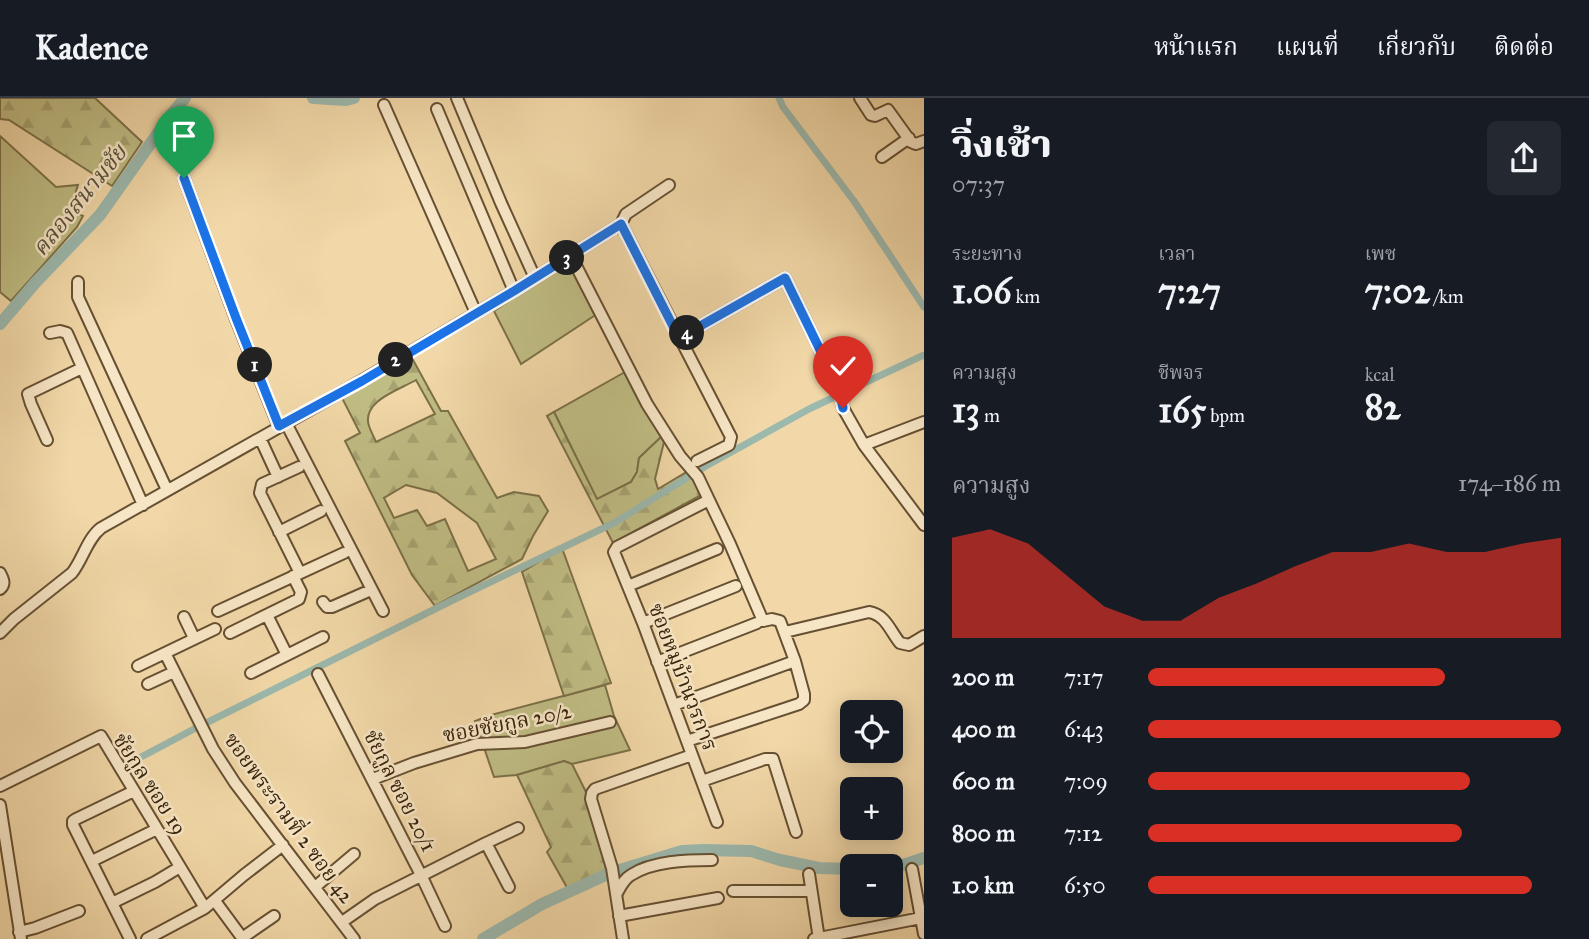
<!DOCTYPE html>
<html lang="th">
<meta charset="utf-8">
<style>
body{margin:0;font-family:"IM FELL Great Primer","Noto Serif Thai",serif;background:#242831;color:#f1f3f6;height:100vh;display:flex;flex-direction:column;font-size:26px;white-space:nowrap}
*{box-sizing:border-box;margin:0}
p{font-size:23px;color:#9ea1a6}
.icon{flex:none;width:38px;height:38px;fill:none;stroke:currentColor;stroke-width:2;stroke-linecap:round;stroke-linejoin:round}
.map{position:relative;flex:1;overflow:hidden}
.panel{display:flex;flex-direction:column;background:#171b24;width:665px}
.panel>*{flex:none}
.buttons{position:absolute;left:840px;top:602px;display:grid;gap:14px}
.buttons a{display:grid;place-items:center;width:63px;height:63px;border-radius:10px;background:#171b24;box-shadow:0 4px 18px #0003;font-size:35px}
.pin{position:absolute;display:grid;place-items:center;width:60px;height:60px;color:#fff;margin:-72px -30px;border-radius:50% 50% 50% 0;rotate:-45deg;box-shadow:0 0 7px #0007}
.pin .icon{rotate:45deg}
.km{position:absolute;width:35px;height:35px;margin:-18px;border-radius:50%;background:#222;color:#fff;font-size:19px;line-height:35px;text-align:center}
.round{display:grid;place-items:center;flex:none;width:74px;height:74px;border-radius:10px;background:#242831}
.head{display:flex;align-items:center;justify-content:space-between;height:119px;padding:0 28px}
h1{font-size:38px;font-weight:800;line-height:52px}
.stats{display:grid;grid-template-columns:repeat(3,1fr);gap:10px;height:119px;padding:7px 28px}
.stats div{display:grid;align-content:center}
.stats b{font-size:35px;font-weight:800}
.stats small{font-size:19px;font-weight:400}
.stats p{font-size:19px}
.chart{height:196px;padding:14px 28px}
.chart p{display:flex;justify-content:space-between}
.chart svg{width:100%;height:126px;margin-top:7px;fill:#d93025;opacity:.7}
ul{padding:0 28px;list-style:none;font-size:23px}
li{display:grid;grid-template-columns:112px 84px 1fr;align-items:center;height:52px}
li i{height:18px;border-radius:9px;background:#d93025}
header{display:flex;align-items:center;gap:42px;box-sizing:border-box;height:98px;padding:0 35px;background:#171b24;border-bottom:2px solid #363941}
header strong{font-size:33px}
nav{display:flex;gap:38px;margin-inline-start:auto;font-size:24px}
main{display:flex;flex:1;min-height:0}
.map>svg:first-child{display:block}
</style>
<header>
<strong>Kadence</strong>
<nav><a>หน้าแรก</a><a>แผนที่</a><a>เกี่ยวกับ</a><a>ติดต่อ</a></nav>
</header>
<main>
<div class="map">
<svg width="924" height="841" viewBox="0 0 924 841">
<defs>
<pattern id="forest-firs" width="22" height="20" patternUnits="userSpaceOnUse" patternTransform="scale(1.75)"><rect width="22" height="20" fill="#c0bd84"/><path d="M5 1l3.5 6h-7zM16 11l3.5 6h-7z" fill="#a6a271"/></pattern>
</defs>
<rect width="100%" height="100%" fill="#f2d8a8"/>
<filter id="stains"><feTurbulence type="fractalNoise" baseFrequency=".00286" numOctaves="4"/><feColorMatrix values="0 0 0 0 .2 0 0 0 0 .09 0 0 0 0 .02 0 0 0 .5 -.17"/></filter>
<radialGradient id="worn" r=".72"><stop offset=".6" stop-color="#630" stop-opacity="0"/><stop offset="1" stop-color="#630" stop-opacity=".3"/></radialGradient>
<!-- green -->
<path fill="#c0bd84" stroke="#7c7048" stroke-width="2" d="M0,38L56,89L78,87L70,112L83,118L77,129L11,203L0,194Z
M569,163L597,216L521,266L494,213Z
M625,274L661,339L639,360L637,374L631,384L597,402L554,314Z
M605,587L614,618L630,652L572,666L564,663L517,677L494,679L475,623L491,617Z"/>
<!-- forest -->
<path fill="url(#forest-firs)" stroke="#7c7048" stroke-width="2" fill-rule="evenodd" d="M0,0H95L142,44L112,88L9,22L0,21Z
M412,260L441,313H448L497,400L514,394L539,398L548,413L533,438L522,461L435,508L412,477L345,343L360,335L341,298ZM416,282L435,316L376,344C374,339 371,334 369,328C361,303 399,292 416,282ZM406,387L437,395L477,425L496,461L468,473L445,421L427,428L417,412L394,420L384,400Z
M554,314L597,401L631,384L637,374L639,360L661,339L664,344L655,381L658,391L690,372L703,396L613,445L547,318Z
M562,450L611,585L564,598L522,474Z
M564,663L572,666L586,694L591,693L606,771L569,793L547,754L551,749L517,677Z"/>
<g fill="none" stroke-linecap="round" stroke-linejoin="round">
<!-- canal -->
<path stroke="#9cb9ae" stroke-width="7" d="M779,0L783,9L854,103L924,209
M126,667L194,631L453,502L614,425L706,368L809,311L924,257"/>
<!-- river -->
<path stroke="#9cb9ae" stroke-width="12" d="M313,0L346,2L354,0
M0,226L35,185L100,117L170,18L185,0
M891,771L924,760
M483,841L542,806L610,775L682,753L704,752L751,753L780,762L819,770L852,771"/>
<defs>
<path id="minor" d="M457,0L501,105L535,180
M860,0L871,17L875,18L888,12L911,44L916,46L924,43
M384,7L476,215
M437,11L514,193
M882,59L909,40
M184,80L236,221L279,329
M621,126L731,339L729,347L697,363
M571,158L647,306L680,358L698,379L730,446L763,523L772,521L780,523L795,563L804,596V602L799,606L687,643
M78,184V199L167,392
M50,235L60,233L67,235L143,407
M679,240L785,180L839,291L843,310L864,347L924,427
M286,325L383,513
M260,340L278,379
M47,342L31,306L28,296L82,270
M864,347L924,324
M299,369L262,386L260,395L300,475
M709,402L617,449L614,454L643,525L717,724
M279,434L321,413
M0,475C3,481 6,486 0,491
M628,488L717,451
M323,504L327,509H332L371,492
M218,513L344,455
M267,517L287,557
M184,519L194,540
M643,525L736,488
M215,531L165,555L213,651L235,685L354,841
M785,534L869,514C886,517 890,533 900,545L909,547L924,538
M0,535L14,521L72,475C83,461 87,441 101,430L361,283L514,193L621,126L626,116L669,87
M230,535L299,501L301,494L293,478
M657,564L757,525
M138,568L165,555
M251,575L323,539
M318,576L421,777L445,828
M148,586L174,574
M674,607L795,563
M373,681L414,665L477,646L525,644L610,624
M702,683L765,661H773L796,734
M0,688L101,638L205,810
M0,707L21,841
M486,745L518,730
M92,763L157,731
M912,771L924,836
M809,776L819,841
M315,789L354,756
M733,793H811
M617,795C621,788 624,781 631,777C652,763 687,762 712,762
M215,803L243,841
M112,805L155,784L180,769
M619,818L718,800
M342,824L375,801L486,745L509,789
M19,834L35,830L79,813
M242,840L274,818
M130,841L73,727V723L76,721L134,693
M147,841L205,810L244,777L283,747
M623,841L612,770L591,701L592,695L595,691L692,657
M814,841L921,820"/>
</defs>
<!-- minor casing -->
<use href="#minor" stroke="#665033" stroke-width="14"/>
<!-- minor -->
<use href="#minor" stroke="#f7e6c6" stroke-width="10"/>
</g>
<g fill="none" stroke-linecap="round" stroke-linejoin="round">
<defs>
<path id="route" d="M184,80L236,220L279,328L362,283L514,193L621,126L679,240L785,180L839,291L843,310"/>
</defs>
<!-- route casing -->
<use href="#route" stroke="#fff" stroke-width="14"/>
<!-- route -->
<use href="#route" stroke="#1a73e8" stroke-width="9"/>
</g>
<g text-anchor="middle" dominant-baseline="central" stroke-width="5" stroke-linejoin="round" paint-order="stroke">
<!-- street labels -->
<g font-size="21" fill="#38230c" stroke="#f7e6c6">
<text transform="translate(683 579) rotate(69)">ซอยหมู่บ้านวรการ</text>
<text transform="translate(507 625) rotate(-11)">ซอยชัยกูล 20/2</text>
<text transform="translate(150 686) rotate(57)">ชัยกูล ซอย 19</text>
<text transform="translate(400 693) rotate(63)">ชัยกูล ซอย 20/1</text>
<text transform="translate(289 720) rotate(54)">ซอยพระรามที่ 2 ซอย 42</text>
</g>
<!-- water labels -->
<g font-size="23" font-style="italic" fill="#56503d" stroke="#f7e6c6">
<text transform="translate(79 102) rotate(-51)">คลองสนามชัย</text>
</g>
</g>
<rect width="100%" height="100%" filter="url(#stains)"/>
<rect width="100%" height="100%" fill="url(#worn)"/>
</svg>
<div class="buttons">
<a><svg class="icon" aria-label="locate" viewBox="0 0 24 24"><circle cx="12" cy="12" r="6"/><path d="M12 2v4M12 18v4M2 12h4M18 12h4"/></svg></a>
<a>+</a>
<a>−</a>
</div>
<div class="pin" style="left:184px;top:80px;background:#1e9e55"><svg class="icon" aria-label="arrive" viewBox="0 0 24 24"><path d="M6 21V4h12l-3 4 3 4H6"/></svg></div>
<div class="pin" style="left:843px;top:310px;background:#d93025"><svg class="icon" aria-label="check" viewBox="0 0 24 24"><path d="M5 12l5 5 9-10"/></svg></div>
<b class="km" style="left:255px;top:267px">1</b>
<b class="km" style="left:396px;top:262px">2</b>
<b class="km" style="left:567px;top:160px">3</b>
<b class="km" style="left:687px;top:235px">4</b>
</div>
<section class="panel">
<div class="head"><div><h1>วิ่งเช้า</h1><p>07:37</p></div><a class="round"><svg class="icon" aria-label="share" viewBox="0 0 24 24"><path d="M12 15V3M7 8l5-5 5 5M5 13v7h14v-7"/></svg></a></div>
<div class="stats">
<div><p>ระยะทาง</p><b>1.06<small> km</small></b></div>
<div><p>เวลา</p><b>7:27</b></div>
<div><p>เพซ</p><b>7:02<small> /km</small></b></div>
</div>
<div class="stats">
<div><p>ความสูง</p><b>13<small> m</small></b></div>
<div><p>ชีพจร</p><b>165<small> bpm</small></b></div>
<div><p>kcal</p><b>82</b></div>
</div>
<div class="chart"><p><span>ความสูง</span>174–186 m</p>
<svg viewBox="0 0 160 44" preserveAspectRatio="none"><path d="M0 44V9L10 6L20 11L30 22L40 33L50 38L60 38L70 30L80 25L90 19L100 14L110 14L120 11L130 14L140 14L150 11L160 9V44z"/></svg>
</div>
<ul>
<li><b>200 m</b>7:17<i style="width:72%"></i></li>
<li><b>400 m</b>6:43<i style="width:100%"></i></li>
<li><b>600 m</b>7:09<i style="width:78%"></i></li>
<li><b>800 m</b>7:12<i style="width:76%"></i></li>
<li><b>1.0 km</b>6:50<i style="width:93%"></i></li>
</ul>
</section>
</main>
